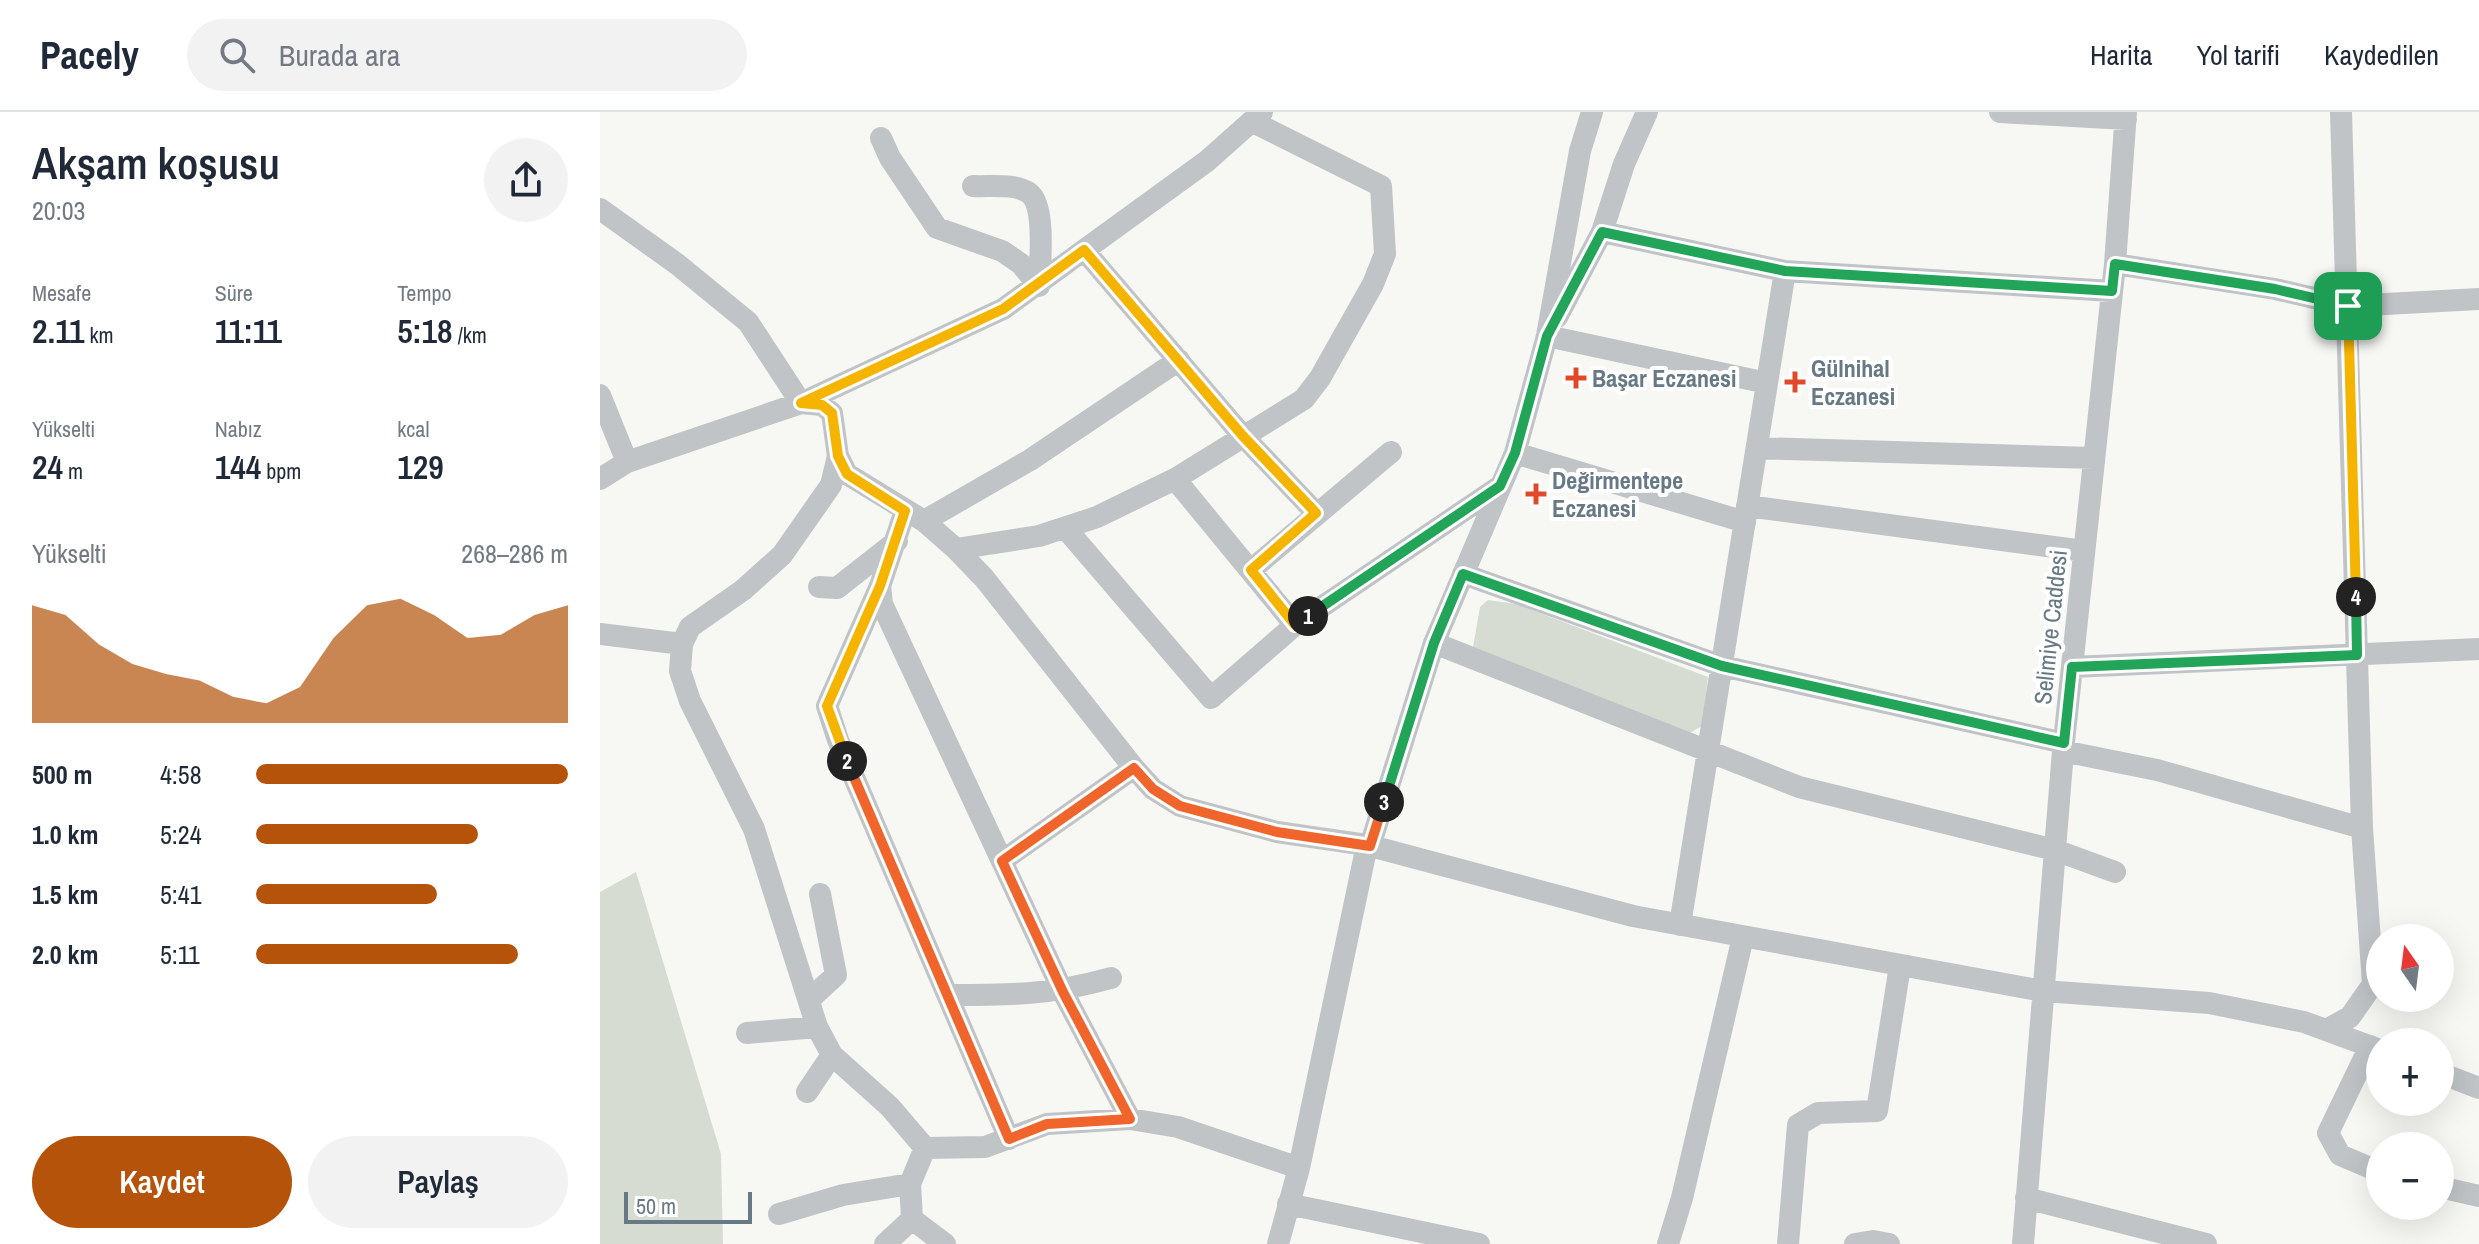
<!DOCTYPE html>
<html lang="tr">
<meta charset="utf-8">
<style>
body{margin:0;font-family:"Archivo Narrow",sans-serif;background:#f2f2f3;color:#1f2937;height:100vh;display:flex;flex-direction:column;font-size:30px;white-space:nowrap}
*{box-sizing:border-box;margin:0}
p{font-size:26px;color:#747a83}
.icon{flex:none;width:44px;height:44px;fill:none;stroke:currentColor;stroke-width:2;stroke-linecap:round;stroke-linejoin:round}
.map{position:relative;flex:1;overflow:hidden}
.side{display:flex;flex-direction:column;background:#fff;width:600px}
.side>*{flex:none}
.needle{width:52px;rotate:346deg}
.controls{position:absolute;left:1766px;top:812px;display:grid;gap:16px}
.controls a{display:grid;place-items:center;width:88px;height:88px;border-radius:50%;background:#fff;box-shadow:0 8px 32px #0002;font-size:40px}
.scale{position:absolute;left:24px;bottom:20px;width:128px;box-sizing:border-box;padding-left:8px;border:4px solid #667984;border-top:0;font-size:22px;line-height:28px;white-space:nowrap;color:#667984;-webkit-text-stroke:6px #fff;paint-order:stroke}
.pin{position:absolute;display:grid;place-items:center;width:68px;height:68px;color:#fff;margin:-34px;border-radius:16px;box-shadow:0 4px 12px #0006}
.km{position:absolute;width:40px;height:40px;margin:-20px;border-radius:50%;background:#222;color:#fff;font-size:22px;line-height:40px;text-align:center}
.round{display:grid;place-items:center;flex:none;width:84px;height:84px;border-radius:42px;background:#f2f2f3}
.headline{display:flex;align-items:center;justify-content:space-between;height:136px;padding:0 32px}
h1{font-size:44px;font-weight:600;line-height:60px}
.stats{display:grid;grid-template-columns:repeat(3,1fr);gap:12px;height:136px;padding:8px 32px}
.stats div{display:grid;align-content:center}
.stats b{font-size:34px;font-weight:600}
.stats small{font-size:22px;font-weight:400}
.stats p{font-size:22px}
.chart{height:224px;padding:16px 32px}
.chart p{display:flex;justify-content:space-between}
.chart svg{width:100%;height:144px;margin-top:8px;fill:#b45309;opacity:.7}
.cta{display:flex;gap:16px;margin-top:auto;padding:16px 32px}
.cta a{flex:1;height:92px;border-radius:48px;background:#b45309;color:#fff;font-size:32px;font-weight:600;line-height:92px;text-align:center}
.cta a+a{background:#f2f2f3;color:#1f2937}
ul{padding:0 32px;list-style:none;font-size:26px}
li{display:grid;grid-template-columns:128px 96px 1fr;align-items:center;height:60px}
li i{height:20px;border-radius:10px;background:#b45309}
header{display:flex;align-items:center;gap:48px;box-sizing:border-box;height:112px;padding:0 40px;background:#fff;border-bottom:2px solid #e0e1e3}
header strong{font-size:38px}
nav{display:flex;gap:44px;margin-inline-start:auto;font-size:28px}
.search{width:560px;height:72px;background:#f2f2f3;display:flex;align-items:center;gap:20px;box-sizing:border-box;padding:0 28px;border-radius:44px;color:#747a83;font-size:30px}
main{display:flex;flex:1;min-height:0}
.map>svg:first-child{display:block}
</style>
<header>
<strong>Pacely</strong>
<div class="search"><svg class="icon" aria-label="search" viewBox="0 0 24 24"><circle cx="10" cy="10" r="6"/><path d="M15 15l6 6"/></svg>Burada ara</div>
<nav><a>Harita</a><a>Yol tarifi</a><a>Kaydedilen</a></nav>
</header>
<main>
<section class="side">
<div class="headline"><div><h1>Akşam koşusu</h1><p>20:03</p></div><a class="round"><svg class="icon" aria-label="share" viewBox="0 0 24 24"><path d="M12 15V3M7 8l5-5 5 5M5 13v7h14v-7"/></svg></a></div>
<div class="stats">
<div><p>Mesafe</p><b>2.11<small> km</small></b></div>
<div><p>Süre</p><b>11:11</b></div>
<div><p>Tempo</p><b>5:18<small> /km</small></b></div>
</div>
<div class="stats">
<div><p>Yükselti</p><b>24<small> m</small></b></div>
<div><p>Nabız</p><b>144<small> bpm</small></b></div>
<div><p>kcal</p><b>129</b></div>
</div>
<div class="chart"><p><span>Yükselti</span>268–286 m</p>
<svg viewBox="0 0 160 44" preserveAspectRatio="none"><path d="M0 44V8L10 11L20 20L30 26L40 29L50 31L60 36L70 38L80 33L90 18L100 8L110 6L120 11L130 18L140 17L150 11L160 8V44z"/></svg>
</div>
<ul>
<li><b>500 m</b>4:58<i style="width:100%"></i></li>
<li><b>1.0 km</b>5:24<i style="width:71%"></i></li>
<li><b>1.5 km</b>5:41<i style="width:58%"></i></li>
<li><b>2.0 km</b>5:11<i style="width:84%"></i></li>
</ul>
<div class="cta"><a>Kaydet</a><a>Paylaş</a></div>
</section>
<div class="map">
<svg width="1879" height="1132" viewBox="0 0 1879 1132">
<rect width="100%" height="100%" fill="#f7f7f4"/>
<!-- park -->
<path fill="#d7dcd3" d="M888,488L916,492L1108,565L1102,614L1088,622L873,535L880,495Z
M36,760L121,1042L123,1132H0V780Z"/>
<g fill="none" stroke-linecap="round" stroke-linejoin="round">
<!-- minor -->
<path stroke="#c0c4c7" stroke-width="22" d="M1400,0L1526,7
M281,26L290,46L337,116L402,139L421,152L439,174C440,153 446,93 429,81C415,71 390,75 373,74
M0,97L77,152L148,210L201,291L403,197L607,49L662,0
M1002,120L1185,159L1512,179
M484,138L642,323L716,401
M1515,152L1675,177L1748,194L1879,187
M957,205L1002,120L1024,52L1047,0
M947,224L1167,271
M0,283L27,350
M1157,336L1494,346
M915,341L1145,410
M238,344L231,373L182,443L143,478L90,515L82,532L80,559L90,589L154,717L217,915L232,943L290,995L325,1036L385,1035L447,1012L530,1007
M0,367L27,350L201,291L222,293L232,301L238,344L247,362L324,409L356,437L384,466L534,656L553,677L580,694L677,720L767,733L1033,804L1443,879L1609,891L1704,910L1780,938
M575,367L695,513
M1147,394L1484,439
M305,399L280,474L282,492L463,880L530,1007L578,1015L699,1056
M324,409L430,348L579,248
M467,418L611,586L695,513L900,374
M356,437L439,424L497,405L575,367L704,287L720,266L773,172L785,142L781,74L653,10
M651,458L791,340
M863,462L1122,554L1464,631
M280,474L227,594L238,628L409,1027
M219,475L237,476L297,429
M0,522L82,532
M834,531L1199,675L1455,738L1515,760
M1472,555L1879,537
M1463,639L1557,658L1762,716
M770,734L834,531L915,341L947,224L980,39L992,0
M402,749L534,656
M1080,813L1185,159
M349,883C412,883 450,883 511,866
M210,887L236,863L220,782
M1726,918L1750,905L1773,872L1762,716L1741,0
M147,921L217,915
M1770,934L1728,1021L1740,1043L1780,1060
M1840,961L1879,976
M207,980L232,943
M310,1072L312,1107L345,1132
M1840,1075L1879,1084
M1426,1086L1606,1132
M688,1092L879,1132
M179,1102L243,1083L310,1072L325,1036
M285,1132L312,1107
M678,1132L699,1056L767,733
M1068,1132L1082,1086L1143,825
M1188,1132L1198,1013L1218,1001L1277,999L1300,854
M1255,1132L1273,1129L1289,1132
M1423,1132L1463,639L1515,152L1526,0"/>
</g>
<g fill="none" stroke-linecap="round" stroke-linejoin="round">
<defs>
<path id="split-1" d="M708,504L900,374L915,341L947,224L1002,120L1185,159L1512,179L1515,152L1675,177L1748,194"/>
<path id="split-2" d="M247,649L227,594L280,474L305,399L247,362L238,344L232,301L222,293L201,291L403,197L484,138L642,323L716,401L651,458L695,513L708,504"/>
<path id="split-3" d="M247,649L409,1027L447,1012L530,1007L463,880L402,749L534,656L553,677L580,694L677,720L770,734L784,690"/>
<path id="split-4" d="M784,690L834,531L863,462L1122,554L1464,631L1472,555L1757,543L1756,485"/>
<path id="split-5" d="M1748,194L1756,485"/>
</defs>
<!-- split-1 casing -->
<use href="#split-1" stroke="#fff" stroke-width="16"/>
<!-- split-2 casing -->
<use href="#split-2" stroke="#fff" stroke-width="16"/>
<!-- split-3 casing -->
<use href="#split-3" stroke="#fff" stroke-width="16"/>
<!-- split-4 casing -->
<use href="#split-4" stroke="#fff" stroke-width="16"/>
<!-- split-5 casing -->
<use href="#split-5" stroke="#fff" stroke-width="16"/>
<!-- split-1 -->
<use href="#split-1" stroke="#22a559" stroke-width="10"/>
<!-- split-2 -->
<use href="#split-2" stroke="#f5b400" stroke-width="10"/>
<!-- split-3 -->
<use href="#split-3" stroke="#f0652b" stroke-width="10"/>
<!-- split-4 -->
<use href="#split-4" stroke="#22a559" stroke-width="10"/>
<!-- split-5 -->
<use href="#split-5" stroke="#f5b400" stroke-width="10"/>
</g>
<!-- markers -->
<g fill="#e04a2b" stroke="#fff" stroke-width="3">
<path d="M972 254h8v8h8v8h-8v8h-8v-8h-8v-8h8z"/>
<path d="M1191 258h8v8h8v8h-8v8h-8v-8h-8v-8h8z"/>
<path d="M932 370h8v8h8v8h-8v8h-8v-8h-8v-8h8z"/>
</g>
<g text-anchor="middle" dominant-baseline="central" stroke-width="8" stroke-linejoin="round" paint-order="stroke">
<!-- poi labels -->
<g font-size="24" font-weight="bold" fill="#667984" stroke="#fff" text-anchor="start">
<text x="1211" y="256">Gülnihal<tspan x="1211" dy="28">Eczanesi</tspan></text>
<text x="992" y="266">Başar Eczanesi</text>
<text x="952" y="368">Değirmentepe<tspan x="952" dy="28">Eczanesi</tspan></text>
</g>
<!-- street labels -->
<g font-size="24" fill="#667984" stroke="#fff">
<text transform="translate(1450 515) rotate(-84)">Selimiye Caddesi</text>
</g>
</g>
</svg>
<div class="controls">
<a><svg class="needle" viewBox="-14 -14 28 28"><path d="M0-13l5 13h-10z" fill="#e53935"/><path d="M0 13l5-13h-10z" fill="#747a83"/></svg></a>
<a>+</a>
<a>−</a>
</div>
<div class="scale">50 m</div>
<div class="pin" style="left:1748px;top:194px;background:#1e9e55"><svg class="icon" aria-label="arrive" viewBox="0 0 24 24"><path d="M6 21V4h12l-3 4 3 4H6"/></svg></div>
<b class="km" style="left:708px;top:504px">1</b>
<b class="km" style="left:247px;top:649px">2</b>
<b class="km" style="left:784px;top:690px">3</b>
<b class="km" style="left:1756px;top:485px">4</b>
</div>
</main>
